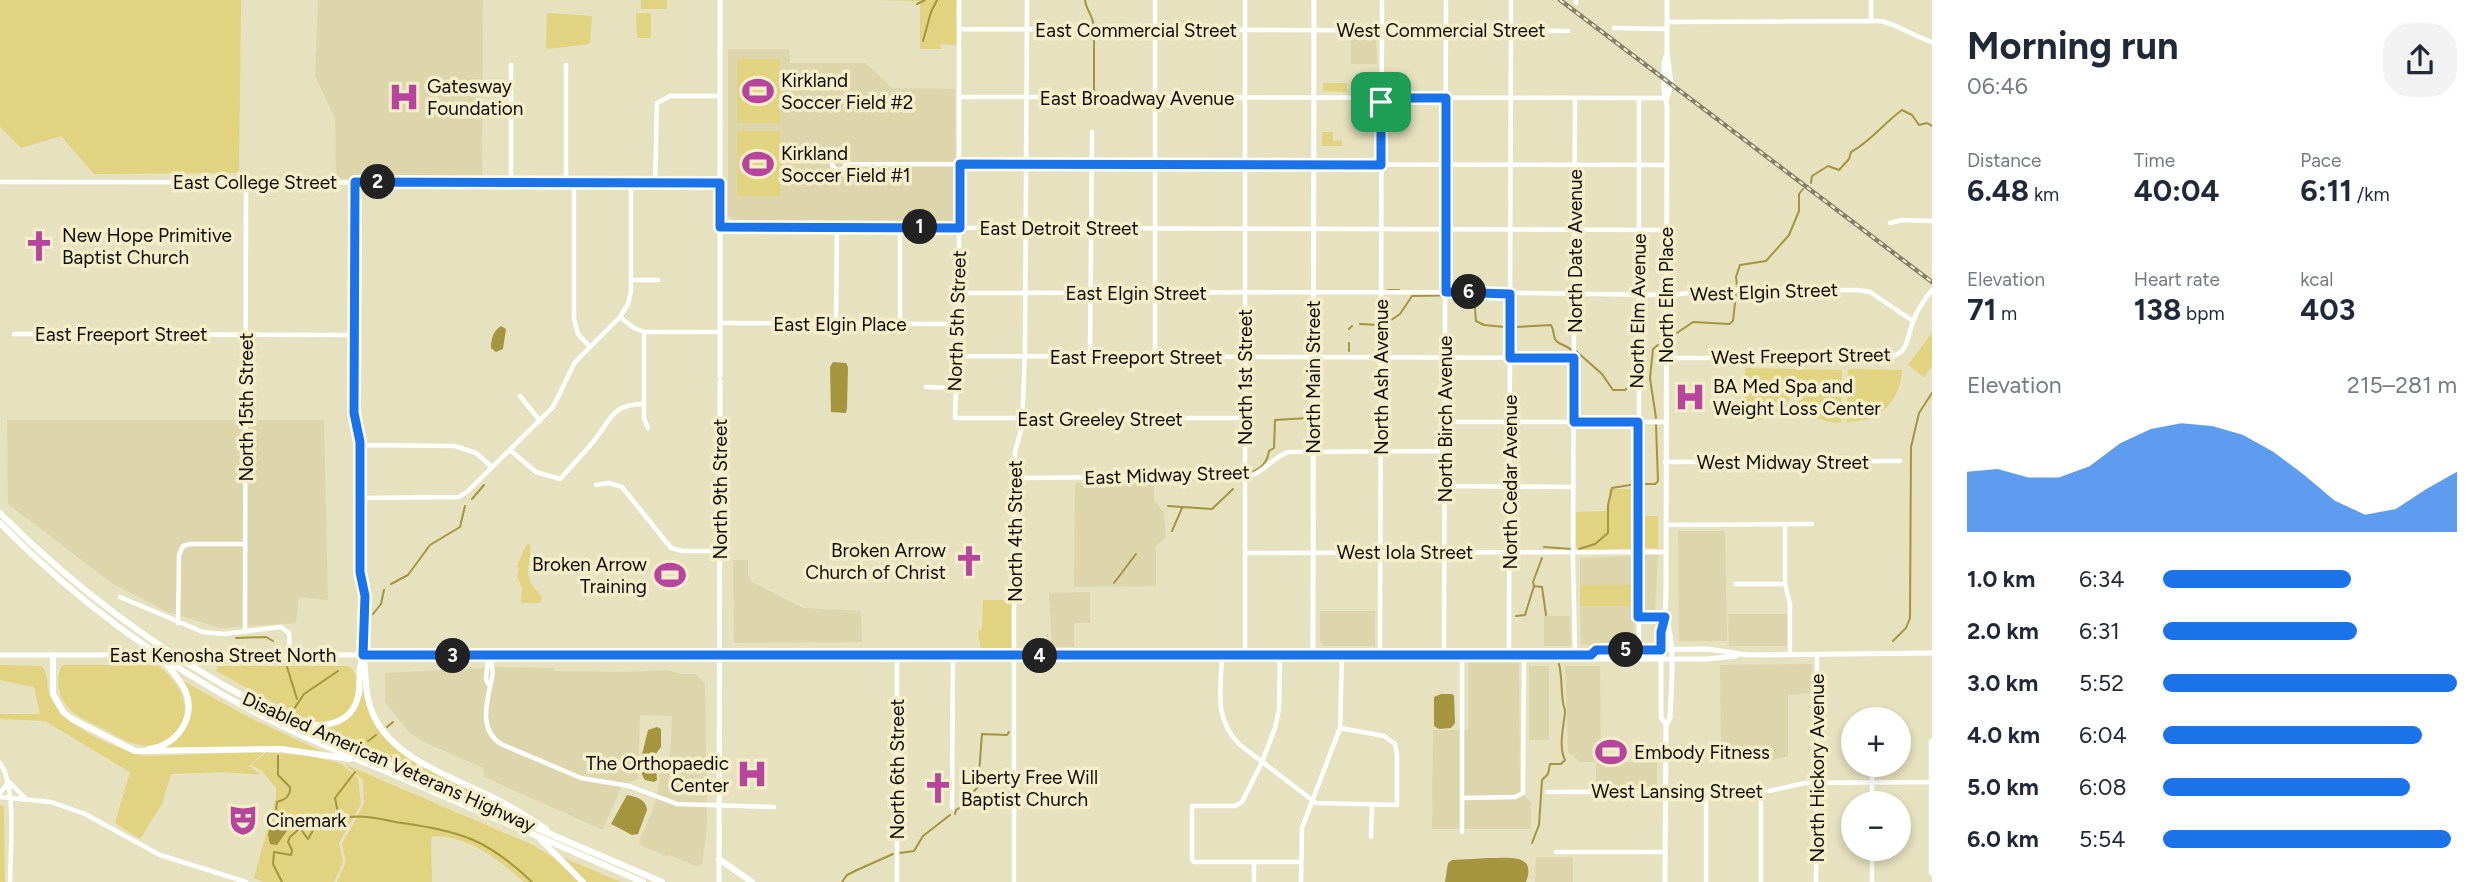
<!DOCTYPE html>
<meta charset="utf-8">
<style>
body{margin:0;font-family:Figtree,sans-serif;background:#f2f2f3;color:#1f2937;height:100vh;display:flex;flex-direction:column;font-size:26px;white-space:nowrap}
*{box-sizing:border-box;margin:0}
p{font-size:23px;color:#747a83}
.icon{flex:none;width:38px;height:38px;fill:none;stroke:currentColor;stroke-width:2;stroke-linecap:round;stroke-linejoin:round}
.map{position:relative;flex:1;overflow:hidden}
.panel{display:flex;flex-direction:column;background:#fff;width:560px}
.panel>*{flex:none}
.tools{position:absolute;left:1841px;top:707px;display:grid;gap:14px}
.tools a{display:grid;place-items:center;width:70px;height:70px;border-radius:50%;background:#fff;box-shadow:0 4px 10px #0003;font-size:35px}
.pin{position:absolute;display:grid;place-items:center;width:60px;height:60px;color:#fff;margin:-30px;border-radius:14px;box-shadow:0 4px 10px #0006}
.km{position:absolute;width:35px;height:35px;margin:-18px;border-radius:50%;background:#222;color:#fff;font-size:19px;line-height:35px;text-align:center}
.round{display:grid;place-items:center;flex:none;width:74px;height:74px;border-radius:28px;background:#f2f2f3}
.headline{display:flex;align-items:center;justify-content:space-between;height:119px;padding:0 35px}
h1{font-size:38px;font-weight:700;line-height:52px}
.figures{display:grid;grid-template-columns:repeat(3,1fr);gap:10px;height:119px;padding:7px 35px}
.figures div{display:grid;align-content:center}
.figures b{font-size:30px;font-weight:700}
.figures small{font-size:19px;font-weight:400}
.figures p{font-size:19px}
.chart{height:196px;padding:14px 35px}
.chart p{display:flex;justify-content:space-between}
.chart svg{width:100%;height:126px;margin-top:7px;fill:#1a73e8;opacity:.7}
ul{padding:0 35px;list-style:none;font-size:23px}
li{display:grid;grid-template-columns:112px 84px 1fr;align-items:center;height:52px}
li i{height:18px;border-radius:9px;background:#1a73e8}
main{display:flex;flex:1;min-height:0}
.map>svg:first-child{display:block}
</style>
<main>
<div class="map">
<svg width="1932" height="882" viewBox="0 0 1932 882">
<rect width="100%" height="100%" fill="#e6e1be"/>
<!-- built -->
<path fill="#ddd6ad" d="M318,0H483L482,179H336L335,118L315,76Z
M1351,37H1376L1377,64H1351Z
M728,49H789L790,63H866L892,88L955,89L956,222L734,221L728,215Z
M7,420H324L328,600L299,597L296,623L220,628L168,612L113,584L8,504Z
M1075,483H1154V500L1164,512L1166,537L1156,546V586L1074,587Z
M1678,531H1725L1727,641H1679Z
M1643,554L1658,555L1655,612H1639L1640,557Z
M1630,556L1634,562L1633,585H1580V558Z
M733,560H748V575L752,582L803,608L861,611L862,642L734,643Z
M1090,592V623H1074V647H1052L1049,593Z
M1580,606H1634V645H1581Z
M1320,611H1375V646H1323L1320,640Z
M1728,614H1787V646H1729Z
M1544,616H1570L1571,646H1544Z
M1468,663H1519L1520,790L1531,803V829H1432L1433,730H1468Z
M1812,664L1813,693L1788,695V756L1768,761L1721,762L1720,665Z
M1529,666H1549V740H1529Z
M1565,666H1600L1601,762H1657V787L1596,788V762H1580L1568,752Z
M501,667L553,668L554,671L627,672L666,670L681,674H696L705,684L707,829L702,865L696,866L669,855L666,856L644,847L639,842L655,804L659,784L660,761L670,759L672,716L640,715L638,779L621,787L603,830L484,777L483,768L424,742L409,732L385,702V673Z
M1536,857H1573V882H1535Z"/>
<!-- green -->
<path fill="#e1d37f" d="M0,0H241L239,173L94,174L61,136L21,148L0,127Z
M641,0H667V9H641Z
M875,0H956L957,45L941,44V49H920V1Z
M547,13L592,16L590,44L548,49L546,47Z
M636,13H651V38H637Z
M737,59H780V123H737Z
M1323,83H1347V92L1323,91Z
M737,131H780V196H737Z
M1322,132H1333V141L1342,140V146H1322Z
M1932,333V366L1924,377L1908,365Z
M1745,368L1842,370L1841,423C1819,423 1804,412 1793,394C1781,412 1766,422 1744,421Z
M1848,369L1902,370C1900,402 1879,422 1847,422Z
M1609,489H1636V548L1581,551L1576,547V512L1609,511Z
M1640,516H1658V548H1640Z
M530,544C532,567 519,574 542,597L540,603H521L522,589L517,576L519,569L517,566L526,545Z
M1580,585H1633L1634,606H1580Z
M1008,596H1012V648L981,649L978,632L982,628L983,600H1008Z
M0,665L42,666C49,676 46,687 51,698C61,725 118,750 144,756L264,752L249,766L261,775L223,772L171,774L162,804L140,839L115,823L130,772L45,721L0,719V714H40L34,687L0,680Z
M63,665H158C174,680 190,696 183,720C180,729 175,735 167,740C144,754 122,739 102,728C90,722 74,716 66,705C58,695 55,675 63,665Z
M218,666H347C363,671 357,702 347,712C341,718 331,722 322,723C307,724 234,680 216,671Z
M183,681L248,717L323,752L301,749H162C195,730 189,714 183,681Z
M364,691C373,750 423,767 470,789C481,795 496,799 503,807L323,729C352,724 353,714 364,691Z
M266,752L308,756L340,763L358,778L361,804L339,843L343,862L334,882H263L254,878L276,797V788L262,771L251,765Z
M344,764L533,845L560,862L579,882H524C497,858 471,837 433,836L431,839L432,882H337L346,862L342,844L364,804L363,780Z
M0,805L4,807L5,882H0Z
M564,858L621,882H585Z"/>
<!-- water -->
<path fill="#a4953e" d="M501,326L506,329L503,349L496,352L491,348C491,339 493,331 501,326Z
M833,362L846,363L848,367L847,408L846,413L831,412L830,367Z
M1441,694H1452L1454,696L1455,723L1451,728L1439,729L1434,726V697Z
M657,727L661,729V747L655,755L657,780L654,782L645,780C636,768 645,745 648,730Z
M627,795C637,797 646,799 647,810L638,834L632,835L611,824Z
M274,825L289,828L277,845L270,844L268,835L269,830Z
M1489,858C1508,858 1537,853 1526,882H1445L1448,863L1452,860Z"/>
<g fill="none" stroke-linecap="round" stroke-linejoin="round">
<!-- stream -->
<path stroke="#a4953e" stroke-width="2" d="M1085,0C1086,10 1093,15 1094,27
M917,4L925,0
M1094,32V94
M923,41L931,12L937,0
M1811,183L1812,176L1828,166L1839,170L1849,159L1851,152C1870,142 1884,123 1902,110L1912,115L1919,125L1927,123L1932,126
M1737,286L1736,277L1740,265L1766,261L1789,235L1799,211V194L1803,189
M1388,290H1399
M1360,324L1379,325
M1384,325L1400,314L1412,296L1470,295L1474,297L1476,321L1484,325L1505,327
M1515,327L1551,325C1554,330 1553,334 1555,339C1558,345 1567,345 1571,350
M1349,329L1352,326
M1674,335L1693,322L1729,324L1733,321L1736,294
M1349,343V351
M1576,351L1602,374L1613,390H1625L1634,382
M1656,418L1650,378L1653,349L1658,345
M1249,473C1260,469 1267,464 1269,451L1274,448L1275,420L1308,418
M1641,484H1655L1658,481L1656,425
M472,499L484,485
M1168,506L1212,509L1233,489
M1172,531L1182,508
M1544,547L1571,549
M1579,549L1595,544L1608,533V505L1612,488L1636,484
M1542,558L1533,582L1534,586L1542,587L1546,615
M1114,583L1136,554
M391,584L408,575L430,545L460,527L465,506
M373,614L381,604L384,590
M1516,616L1525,615L1534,586
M236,638L266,637L273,641
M1893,641L1906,628L1910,618L1911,447L1919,413L1932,393
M287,667L297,699
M294,709L304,694L338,671
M387,727L393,722
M368,741L376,735
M278,756V775L290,787C291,795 285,800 277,802L276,810C288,818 305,816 316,825L308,839L300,828L290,837L288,842L292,850L291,855L274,852L273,864L282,882
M955,814L956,810L967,803L969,796L978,787L982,734L1007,735L1009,732
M340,823L335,798L355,772
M316,825L337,829L349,817C367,815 384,820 402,823C462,832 487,839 532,882
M1532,843L1539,825L1542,780L1548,774L1550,764H1561L1565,760C1558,747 1564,725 1565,712C1565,708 1563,705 1563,702C1561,689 1562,676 1559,664
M900,853L914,851L923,836L950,815
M842,882L847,875L857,870L893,854"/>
<!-- minor -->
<path stroke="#fff" stroke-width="4.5" d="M959,0V352L957,362L955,418H1244
M1576,0V3
M1871,21V0
M1667,22L1881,21C1899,25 1914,37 1932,42
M1614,28L1667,29
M959,29L1568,31
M566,65V183
M960,97L1666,98
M1575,98L1573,556L1575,655
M832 163a7 7 0 1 1 14 0a7 7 0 1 1-14 0Z
M846,164L1667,165
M0,182L720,183
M355,182L354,413L360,445V576L365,596L363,655
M511,183V65
M574,183V319L578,334L589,346
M655,183L657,103L670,96H720
M1890,223L1902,220L1932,221
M720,227L1666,230
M631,280H658
M959,293L1446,292L1666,295L1727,290H1857L1870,292L1913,321
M620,317L634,328L644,332H720
M720,323L959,324
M836,324L837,228
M900,324V227
M644,332V418L648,428
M14,334L354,335
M959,356L1574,358
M1090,357L1092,132
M1155,357V0
M1666,358H1882C1911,356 1905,340 1914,319C1918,308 1925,299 1932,290
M926,387L955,388
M520,396L540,421
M1445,422H1665
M360,445L455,446L476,453L492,467
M510,450L536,472L560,479C571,467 583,454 593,442C611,420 611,404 644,404
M1665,462L1900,461
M1014,478L1250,476C1266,471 1273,456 1289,452L1445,451
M596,485L609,483L622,487L671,548L682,551H720
M1445,486L1574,487
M360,498L459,497L468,491L553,407L575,362L620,317L628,304L631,291V183
M1666,525L1812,524
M1785,525V584L1790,604V654
M1245,553L1665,552
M1736,584H1785
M120,597L203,632L224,634L281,627L289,633L290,655
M1638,616L1665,617
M178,623L179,555L183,546L190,544H245
M245,632L246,182
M1639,650V98
M1222,655C1221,689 1213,719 1240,745L1316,803L1397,805V754L1395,744L1384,736L1340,728
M1245,655V0
M1280,655L1279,709L1275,728L1262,762L1242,802L1235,806H1192V859L1194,862H1301
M1380,655L1382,0
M1444,655L1446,0
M1509,655L1511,0
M489,656C491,663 494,670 492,677C488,699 477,729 501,744L581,778L629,786L677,804L774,807
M488,658L486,679L488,684
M0,763C17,786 10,852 10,882
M10,783L25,798
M1547,792L1769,791L1805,783L1931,782
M0,793L8,783
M0,797L51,802L85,814L160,855L246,882
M1463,798L1515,797L1523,793L1524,655
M1872,803V765
M952,808L953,656
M1462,832V655
M1371,837L1372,805
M1872,849V882
M1556,852H1665
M1254,862V882
M1931,873V741
M897,882V656
M1014,882V474L1015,452L1022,426L1025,352L1027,0
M1301,882L1302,828L1340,728L1342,655
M1706,882V791
M1761,882V791
M1816,882L1817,654"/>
<!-- major -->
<path stroke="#fff" stroke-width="5" d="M1667,0V53L1671,84L1667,98
M720,376V0
M0,655H1591L1596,650L1708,649L1747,655
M1313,655L1314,0
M1591,655L1595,659H1708L1736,656
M1746,655L1932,653
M1666,725L1661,717V632L1665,617L1666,595L1667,106L1664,91V64L1667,53
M719,882L720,381
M1665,882L1666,725L1670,718C1671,686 1676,648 1666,618"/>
<!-- highway -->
<path stroke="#fff" stroke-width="6" d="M0,513C95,609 206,684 329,739L662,882
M0,523C80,605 175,673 278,724C327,748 379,768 429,790C500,820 572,851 643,882
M53,655V694L63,712L72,719L135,751L281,749L350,759
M363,655C367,675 364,695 373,714C391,758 454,778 494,798C512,807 529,818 546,829
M301,725C328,727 356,723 359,690C360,678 358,668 363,657
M149,749C177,745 197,718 185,690C180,680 172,671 165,662
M540,839L583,882
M719,859L752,882"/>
<defs>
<path id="rail" d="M1560,0L1932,282"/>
</defs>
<!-- rail casing -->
<use href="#rail" stroke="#837f68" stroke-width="4.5"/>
<!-- rail -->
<use href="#rail" stroke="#f4eecb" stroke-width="2" stroke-dasharray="5" stroke-linecap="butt"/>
</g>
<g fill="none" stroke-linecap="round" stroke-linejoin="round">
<defs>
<path id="route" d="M1381,98H1446V292L1510,294V358H1574V422H1638V617H1665L1661,632V650H1596L1591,655H363L365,596L360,572V442L354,413L355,182L720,183V227L960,228V164L1381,165Z"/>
</defs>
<!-- route casing -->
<use href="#route" stroke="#fff" stroke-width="14"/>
<!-- route -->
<use href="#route" stroke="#1a73e8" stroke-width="9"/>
</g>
<!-- icons -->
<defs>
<symbol id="stadium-bare" viewBox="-9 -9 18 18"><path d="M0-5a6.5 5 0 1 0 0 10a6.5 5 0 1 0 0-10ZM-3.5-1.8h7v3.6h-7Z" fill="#b7449d" stroke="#f4eecb" stroke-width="2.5" paint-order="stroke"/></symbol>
<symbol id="hospital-bare" viewBox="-9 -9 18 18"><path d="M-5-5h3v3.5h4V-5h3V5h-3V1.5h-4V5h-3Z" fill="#b7449d" stroke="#f4eecb" stroke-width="2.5" paint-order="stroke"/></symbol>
<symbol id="church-bare" viewBox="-9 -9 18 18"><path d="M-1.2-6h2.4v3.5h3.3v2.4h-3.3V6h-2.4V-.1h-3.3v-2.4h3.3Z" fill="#b7449d" stroke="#f4eecb" stroke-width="2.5" paint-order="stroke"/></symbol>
<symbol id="theatre-bare" viewBox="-9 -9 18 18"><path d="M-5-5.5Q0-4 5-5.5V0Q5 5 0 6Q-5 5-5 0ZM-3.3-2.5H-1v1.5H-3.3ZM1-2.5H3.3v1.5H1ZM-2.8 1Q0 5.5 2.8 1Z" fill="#b7449d" stroke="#f4eecb" stroke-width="2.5" paint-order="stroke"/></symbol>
</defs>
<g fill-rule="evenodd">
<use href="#stadium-bare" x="736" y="69" width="44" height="44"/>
<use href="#hospital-bare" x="382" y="75" width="44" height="44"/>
<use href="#stadium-bare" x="736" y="142" width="44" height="44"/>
<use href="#church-bare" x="17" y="224" width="44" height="44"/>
<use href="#hospital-bare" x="1668" y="375" width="44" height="44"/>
<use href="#church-bare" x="947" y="539" width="44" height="44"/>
<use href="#stadium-bare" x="648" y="553" width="44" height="44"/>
<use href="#stadium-bare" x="1589" y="730" width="44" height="44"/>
<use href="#hospital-bare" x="730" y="752" width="44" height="44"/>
<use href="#church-bare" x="916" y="766" width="44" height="44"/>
<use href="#theatre-bare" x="221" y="798" width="44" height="44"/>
</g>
<g text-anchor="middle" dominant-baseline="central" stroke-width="7" stroke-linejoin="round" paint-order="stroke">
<!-- street labels -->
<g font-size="19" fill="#0f0c03" stroke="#f4eecb">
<text x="1136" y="30">East Commercial Street</text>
<text x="1441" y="30">West Commercial Street</text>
<text x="1137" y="98">East Broadway Avenue</text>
<text x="255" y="182">East College Street</text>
<text x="1059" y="228">East Detroit Street</text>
<text transform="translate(1575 251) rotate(-90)">North Date Avenue</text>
<text transform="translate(1764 292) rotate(-2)">West Elgin Street</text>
<text x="1136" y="293">East Elgin Street</text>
<text transform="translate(1666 295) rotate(-90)">North Elm Place</text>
<text transform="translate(1638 311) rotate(-89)">North Elm Avenue</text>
<text transform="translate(957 321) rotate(-88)">North 5th Street</text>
<text x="840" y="324">East Elgin Place</text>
<text x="121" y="334">East Freeport Street</text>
<text transform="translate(1801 356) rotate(-1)">West Freeport Street</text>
<text x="1136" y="357">East Freeport Street</text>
<text transform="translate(1245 377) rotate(-90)">North 1st Street</text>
<text transform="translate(1313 377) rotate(-90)">North Main Street</text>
<text transform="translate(1381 377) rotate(-90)">North Ash Avenue</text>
<text transform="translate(246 407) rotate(-90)">North 15th Street</text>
<text x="1100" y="419">East Greeley Street</text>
<text transform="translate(1445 419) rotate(-90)">North Birch Avenue</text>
<text x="1783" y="462">West Midway Street</text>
<text transform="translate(1167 475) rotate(-2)">East Midway Street</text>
<text transform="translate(1510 482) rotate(-90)">North Cedar Avenue</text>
<text transform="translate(720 489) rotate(-90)">North 9th Street</text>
<text transform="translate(1015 531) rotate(-90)">North 4th Street</text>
<text x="1405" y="552">West Iola Street</text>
<text x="223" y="655">East Kenosha Street North</text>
<text transform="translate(389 762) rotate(24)">Disabled American Veterans Highway</text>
<text transform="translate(1817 768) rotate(-90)">North Hickory Avenue</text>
<text transform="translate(897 769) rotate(-90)">North 6th Street</text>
<text x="1677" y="791">West Lansing Street</text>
</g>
<!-- poi labels -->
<g font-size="19" fill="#0f0c03" stroke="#f4eecb" text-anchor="start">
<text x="781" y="80">Kirkland<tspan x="781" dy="22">Soccer Field #2</tspan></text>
<text x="427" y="86">Gatesway<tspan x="427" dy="22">Foundation</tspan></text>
<text x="781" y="153">Kirkland<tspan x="781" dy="22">Soccer Field #1</tspan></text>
<text x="62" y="235">New Hope Primitive<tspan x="62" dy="22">Baptist Church</tspan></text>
<text x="1713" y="386">BA Med Spa and<tspan x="1713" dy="22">Weight Loss Center</tspan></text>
<text x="946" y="550" text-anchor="end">Broken Arrow<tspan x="946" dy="22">Church of Christ</tspan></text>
<text x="647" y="564" text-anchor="end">Broken Arrow<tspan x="647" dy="22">Training</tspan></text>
<text x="1634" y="752">Embody Fitness</text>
<text x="729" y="763" text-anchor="end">The Orthopaedic<tspan x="729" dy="22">Center</tspan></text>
<text x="961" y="777">Liberty Free Will<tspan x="961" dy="22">Baptist Church</tspan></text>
<text x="266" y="820">Cinemark</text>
</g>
</g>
</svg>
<div class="tools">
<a>+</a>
<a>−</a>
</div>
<div class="pin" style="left:1381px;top:102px;background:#1e9e55"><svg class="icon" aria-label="arrive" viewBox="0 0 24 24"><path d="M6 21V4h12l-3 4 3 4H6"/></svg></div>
<b class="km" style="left:920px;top:227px">1</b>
<b class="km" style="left:378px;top:182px">2</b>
<b class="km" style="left:453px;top:656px">3</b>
<b class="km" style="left:1040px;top:656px">4</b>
<b class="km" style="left:1626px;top:650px">5</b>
<b class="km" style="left:1469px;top:292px">6</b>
</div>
<section class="panel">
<div class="headline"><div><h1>Morning run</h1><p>06:46</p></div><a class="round"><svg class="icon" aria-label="share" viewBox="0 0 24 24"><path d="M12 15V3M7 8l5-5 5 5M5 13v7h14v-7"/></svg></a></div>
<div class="figures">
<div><p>Distance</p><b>6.48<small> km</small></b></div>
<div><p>Time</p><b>40:04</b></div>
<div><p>Pace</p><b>6:11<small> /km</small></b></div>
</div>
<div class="figures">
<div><p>Elevation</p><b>71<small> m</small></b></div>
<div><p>Heart rate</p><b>138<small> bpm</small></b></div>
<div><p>kcal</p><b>403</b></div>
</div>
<div class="chart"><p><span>Elevation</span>215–281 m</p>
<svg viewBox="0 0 160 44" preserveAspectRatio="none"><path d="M0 44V23L10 22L20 25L30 25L40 21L50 13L60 8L70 6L80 7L90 10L100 16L110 24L120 33L130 38L140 36L150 29L160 23V44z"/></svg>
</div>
<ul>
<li><b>1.0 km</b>6:34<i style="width:64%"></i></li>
<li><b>2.0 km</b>6:31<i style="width:66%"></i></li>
<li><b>3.0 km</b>5:52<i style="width:100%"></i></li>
<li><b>4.0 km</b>6:04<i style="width:88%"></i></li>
<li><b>5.0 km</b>6:08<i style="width:84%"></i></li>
<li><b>6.0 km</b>5:54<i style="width:98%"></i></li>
</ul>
</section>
</main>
